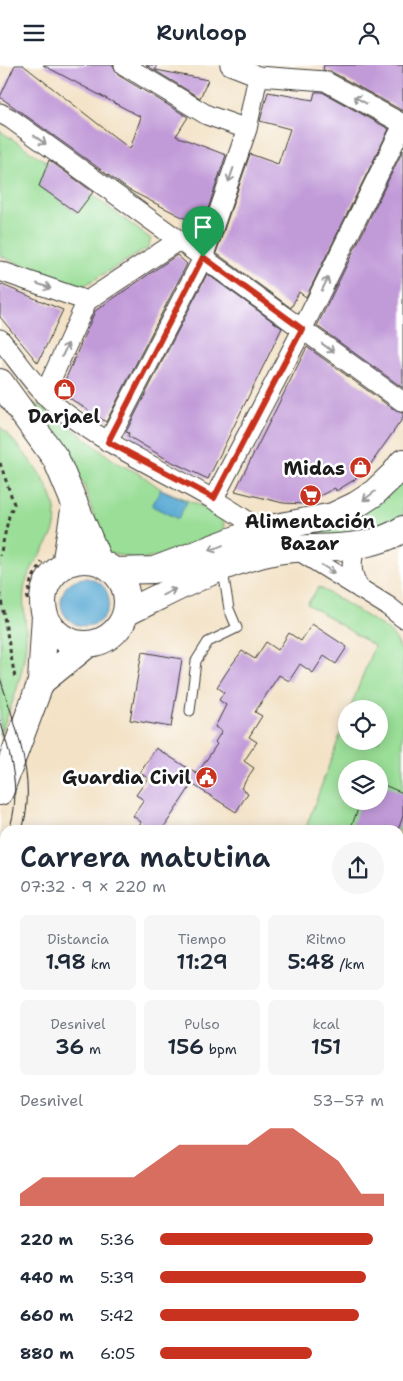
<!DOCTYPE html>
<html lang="es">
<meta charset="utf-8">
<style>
body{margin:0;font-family:"Shantell Sans",sans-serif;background:#f6f6f7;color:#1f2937;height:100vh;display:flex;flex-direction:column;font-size:19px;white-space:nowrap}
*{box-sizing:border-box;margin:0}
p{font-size:16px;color:#747a83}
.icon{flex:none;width:28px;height:28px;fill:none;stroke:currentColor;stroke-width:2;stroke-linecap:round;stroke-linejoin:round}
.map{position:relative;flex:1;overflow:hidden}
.drawer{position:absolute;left:0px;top:760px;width:404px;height:556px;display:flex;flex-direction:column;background:#fff;border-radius:15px 15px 0 0;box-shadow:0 2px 12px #0003}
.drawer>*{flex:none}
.fabs{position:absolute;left:338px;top:635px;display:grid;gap:10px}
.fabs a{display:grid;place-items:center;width:50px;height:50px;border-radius:50%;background:#fff;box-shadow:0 2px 12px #0003;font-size:25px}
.pin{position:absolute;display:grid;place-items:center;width:42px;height:42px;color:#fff;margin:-51px -21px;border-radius:50% 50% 50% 0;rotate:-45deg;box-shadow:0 0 5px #0007}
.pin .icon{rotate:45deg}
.round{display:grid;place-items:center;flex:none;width:52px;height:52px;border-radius:26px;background:#f6f6f7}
.head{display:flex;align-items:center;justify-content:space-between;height:85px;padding:0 20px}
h1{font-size:28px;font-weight:600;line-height:38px}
.stats{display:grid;grid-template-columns:repeat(3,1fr);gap:8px;height:85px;padding:5px 20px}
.stats div{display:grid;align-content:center;border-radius:8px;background:#f6f6f7;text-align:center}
.stats b{font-size:21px;font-weight:600}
.stats small{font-size:14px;font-weight:400}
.stats p{font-size:14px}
.chart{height:140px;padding:10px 20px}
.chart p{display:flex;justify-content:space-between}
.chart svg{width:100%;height:90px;margin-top:5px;fill:#c8321e;opacity:.7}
ul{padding:0 20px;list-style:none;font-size:16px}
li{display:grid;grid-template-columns:80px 60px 1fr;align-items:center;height:38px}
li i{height:12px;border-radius:6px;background:#c8321e}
header{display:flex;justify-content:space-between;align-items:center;height:65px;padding:0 20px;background:#fff;font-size:22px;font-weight:600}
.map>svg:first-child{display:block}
</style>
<header><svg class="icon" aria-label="menu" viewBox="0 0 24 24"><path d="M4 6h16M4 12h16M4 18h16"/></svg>Runloop<svg class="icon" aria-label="person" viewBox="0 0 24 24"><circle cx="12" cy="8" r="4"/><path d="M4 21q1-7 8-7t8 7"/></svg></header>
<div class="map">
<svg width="403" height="1316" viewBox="0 0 403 1316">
<rect width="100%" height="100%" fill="#fff"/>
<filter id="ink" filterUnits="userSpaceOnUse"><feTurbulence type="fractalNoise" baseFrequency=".02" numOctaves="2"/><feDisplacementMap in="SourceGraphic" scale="10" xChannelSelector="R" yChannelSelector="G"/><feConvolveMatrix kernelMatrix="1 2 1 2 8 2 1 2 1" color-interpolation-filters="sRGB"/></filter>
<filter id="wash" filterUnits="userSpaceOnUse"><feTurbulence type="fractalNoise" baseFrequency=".0096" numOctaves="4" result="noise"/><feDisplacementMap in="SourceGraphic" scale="20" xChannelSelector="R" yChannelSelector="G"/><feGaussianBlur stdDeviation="1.12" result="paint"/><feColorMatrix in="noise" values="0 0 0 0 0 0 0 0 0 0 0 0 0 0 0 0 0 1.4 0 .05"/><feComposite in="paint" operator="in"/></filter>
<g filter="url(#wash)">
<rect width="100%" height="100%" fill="#f3e2c6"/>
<!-- green -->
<path fill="#9ade97" stroke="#5b7d5a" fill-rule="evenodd" d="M0,66L48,98L39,121L77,148L91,129L151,174L148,183L80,223L0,191Z
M32,337L55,350L117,398L140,409L161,424L215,447L224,458L223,466L159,491L140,495L107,487L103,480L84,420L57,374Z
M0,361C23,387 71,434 51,472C42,489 26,507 24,526C22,543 27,559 26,576C24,610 12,639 0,670Z
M403,417V451L399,454L360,471L292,474L325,464Z
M319,522L387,564L396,574L403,589V1126L399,1131V765H305L346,654V676H379V644H350L374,581L307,539ZM346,704H379V736H346Z
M5,881V1038L0,1036V895Z
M403,1203V1256L399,1257V1205Z
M155,1311H295L294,1316H153Z"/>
<!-- water -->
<path fill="#59a9d3" stroke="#3a6278" d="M161,424L187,437L178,454L152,441Z
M61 537a24 24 0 1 1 48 0a24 24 0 1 1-48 0Z"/>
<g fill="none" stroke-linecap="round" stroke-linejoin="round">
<!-- stream -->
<path stroke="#59a9d3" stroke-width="5.5" d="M399,1102L403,1098
M235,1316L237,1311"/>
</g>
<g id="blocks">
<!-- building -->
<path fill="#c19ad8" d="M15,0H23L130,84L141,52L43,0H113L118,10L188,52L176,71L226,90L202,162L129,125L0,32Z
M146,0H156V5L208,15L200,33Z
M324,0H403V46L330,6L323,5Z
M268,27L313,35L315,27H322L389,64L306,232L299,227L291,243L216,188L250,89L278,99L290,64L260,56Z
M403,85V323L317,261Z
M49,95L93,127L77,148L39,121Z
M177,190L187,199L106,357L60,327L95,246Z
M207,209L282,263L208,414L168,395L128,371L129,368L126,367Z
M0,219L63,245L38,298L0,252Z
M307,282L396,346L403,348V353L370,400L354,415L336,426L335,423L304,439L283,438L235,426Z
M312,559L347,582L336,599L324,591L313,608L300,599L289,616L279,610L255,647L262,651L249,672L257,677L244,696L254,703L241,723L248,728L236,747L192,719L162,765H136L141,757L133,751L144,735L136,730L148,713L140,708L156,683L197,709L217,679L215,677L222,666L215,662L226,640L219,635L224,627L217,622L230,602L242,586L255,594L266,577L278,585L289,568L301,576Z
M142,587L182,594L171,662L130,655Z
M379,718L403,728V751L398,765H350L361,736H379Z"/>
</g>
</g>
<g filter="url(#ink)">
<use href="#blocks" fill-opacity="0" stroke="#3c3a36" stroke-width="1"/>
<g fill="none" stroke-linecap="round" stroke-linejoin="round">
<defs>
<path id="lane" d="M190,646L196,596L208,577L237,563L229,544L223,506"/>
<path id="street" d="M124,0L207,50L247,64
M230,0L258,11L325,16L403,59
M0,48L11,54L403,337
M0,206L87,236
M0,274C19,297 36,324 59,343C121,392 197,418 260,465
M44,330L87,236L179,175
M108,377L203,193L247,64L258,11
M214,433L297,275L403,60
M355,481C351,498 350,509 360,524
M296,484L388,541L403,553"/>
<path id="secondary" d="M0,317L56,394L99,497
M43 537a42 42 0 1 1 84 0a42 42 0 1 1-84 0Z
M65,500L75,439
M114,506L154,505L260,465L333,451L356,440L373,429L394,409L403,397
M126,548C174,525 224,496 277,486C319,479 365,489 403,464
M41,617L88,579
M0,727L41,617L45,550"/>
</defs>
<!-- lane casing -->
<use href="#lane" stroke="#3c3a36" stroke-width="11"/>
<!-- street casing -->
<use href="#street" stroke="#3c3a36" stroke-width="21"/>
<!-- secondary casing -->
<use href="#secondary" stroke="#3c3a36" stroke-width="28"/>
<!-- path -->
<path stroke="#3c3a36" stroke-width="3" stroke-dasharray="4 4" stroke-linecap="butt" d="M0,398L14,439L9,451L0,491
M0,529L15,613
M27,535L31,516L42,497
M2,906L5,907
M399,968L403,963
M399,1021V1050"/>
<!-- lane -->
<use href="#lane" stroke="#fff" stroke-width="9"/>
<!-- street -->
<use href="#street" stroke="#fff" stroke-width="19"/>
<!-- secondary -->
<use href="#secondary" stroke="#fff" stroke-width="26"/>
<!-- tram -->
<path stroke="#1c1c1c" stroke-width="1" d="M0,613C15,661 38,715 22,765
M0,655C11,692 22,728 9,765
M0,792L5,778
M0,829L5,815"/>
</g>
<!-- one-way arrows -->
<defs><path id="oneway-shaft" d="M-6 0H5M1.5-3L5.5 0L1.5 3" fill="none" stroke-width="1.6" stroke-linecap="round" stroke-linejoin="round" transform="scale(1.25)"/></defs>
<g stroke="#999">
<use href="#oneway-shaft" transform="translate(360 35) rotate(-151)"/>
<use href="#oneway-shaft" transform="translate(40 75) rotate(36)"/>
<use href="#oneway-shaft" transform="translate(231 110) rotate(109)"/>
<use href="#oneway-shaft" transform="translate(325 219) rotate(-64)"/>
<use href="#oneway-shaft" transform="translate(44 221) rotate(19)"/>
<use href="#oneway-shaft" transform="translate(328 283) rotate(36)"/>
<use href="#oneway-shaft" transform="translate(65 285) rotate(-65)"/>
<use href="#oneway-shaft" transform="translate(369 431) rotate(143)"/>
<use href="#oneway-shaft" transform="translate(216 483) rotate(158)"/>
<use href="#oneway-shaft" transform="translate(328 504) rotate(32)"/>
<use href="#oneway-shaft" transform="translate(169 527) rotate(-26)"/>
</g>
</g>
<g fill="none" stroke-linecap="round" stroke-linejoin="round" filter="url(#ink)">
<defs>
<path id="route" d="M203,192L302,264L214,433L108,377Z"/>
</defs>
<!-- route casing -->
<use href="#route" stroke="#fff" stroke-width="10"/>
<!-- route -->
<use href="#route" stroke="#c8321e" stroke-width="6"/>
</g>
<!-- icons -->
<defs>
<symbol id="shop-disc" viewBox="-11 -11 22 22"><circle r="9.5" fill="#c8321e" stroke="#fff"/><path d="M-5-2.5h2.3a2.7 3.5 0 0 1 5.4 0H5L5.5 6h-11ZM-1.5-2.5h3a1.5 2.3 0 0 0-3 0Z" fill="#fff"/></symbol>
<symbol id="supermarket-disc" viewBox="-11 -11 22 22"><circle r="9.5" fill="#c8321e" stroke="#fff"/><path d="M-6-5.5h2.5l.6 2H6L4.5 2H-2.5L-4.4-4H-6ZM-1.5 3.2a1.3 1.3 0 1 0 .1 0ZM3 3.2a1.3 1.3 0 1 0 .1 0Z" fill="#fff"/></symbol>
<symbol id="civic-disc" viewBox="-11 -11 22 22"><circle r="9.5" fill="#c8321e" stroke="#fff"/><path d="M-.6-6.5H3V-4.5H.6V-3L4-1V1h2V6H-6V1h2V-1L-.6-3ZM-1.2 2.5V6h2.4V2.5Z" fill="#fff"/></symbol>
</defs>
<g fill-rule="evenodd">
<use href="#shop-disc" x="52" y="312" width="25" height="25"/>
<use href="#shop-disc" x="348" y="390" width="25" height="25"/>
<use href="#supermarket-disc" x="298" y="418" width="25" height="25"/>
<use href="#civic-disc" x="194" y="700" width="25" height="25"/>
</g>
<g text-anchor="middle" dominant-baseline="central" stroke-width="5" stroke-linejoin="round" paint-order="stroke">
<!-- poi labels -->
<g font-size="19" font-weight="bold" fill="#1c1c1c" stroke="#fff">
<text x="64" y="351">Darjael</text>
<text x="345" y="403" text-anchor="end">Midas</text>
<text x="310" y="456">Alimentación<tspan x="310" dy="22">Bazar</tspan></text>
<text x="191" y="712" text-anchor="end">Guardia Civil</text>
</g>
</g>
</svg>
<div class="fabs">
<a><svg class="icon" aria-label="locate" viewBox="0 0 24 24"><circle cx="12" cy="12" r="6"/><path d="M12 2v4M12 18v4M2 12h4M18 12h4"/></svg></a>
<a><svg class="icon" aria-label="layers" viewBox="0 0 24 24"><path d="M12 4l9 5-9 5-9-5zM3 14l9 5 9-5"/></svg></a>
</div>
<div class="pin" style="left:203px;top:192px;background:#1e9e55"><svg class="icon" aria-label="arrive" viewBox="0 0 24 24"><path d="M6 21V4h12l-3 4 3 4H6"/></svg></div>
<section class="drawer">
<div class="head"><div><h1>Carrera matutina</h1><p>07:32 · 9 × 220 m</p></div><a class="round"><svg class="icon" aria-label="share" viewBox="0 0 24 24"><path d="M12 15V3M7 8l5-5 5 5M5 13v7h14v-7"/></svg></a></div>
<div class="stats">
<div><p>Distancia</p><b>1.98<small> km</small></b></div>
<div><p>Tiempo</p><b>11:29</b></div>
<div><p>Ritmo</p><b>5:48<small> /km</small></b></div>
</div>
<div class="stats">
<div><p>Desnivel</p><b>36<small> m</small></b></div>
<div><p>Pulso</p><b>156<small> bpm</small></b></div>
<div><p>kcal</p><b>151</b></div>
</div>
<div class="chart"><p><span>Desnivel</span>53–57 m</p>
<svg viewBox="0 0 160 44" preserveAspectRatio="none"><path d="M0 44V38L10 30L20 30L30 30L40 30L50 30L60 22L70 14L80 14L90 14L100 14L110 6L120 6L130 14L140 22L150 38L160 38V44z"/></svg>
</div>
<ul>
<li><b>220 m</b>5:36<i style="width:95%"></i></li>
<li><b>440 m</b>5:39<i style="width:92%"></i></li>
<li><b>660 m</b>5:42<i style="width:89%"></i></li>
<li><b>880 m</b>6:05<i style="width:68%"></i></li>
</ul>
</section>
</div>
